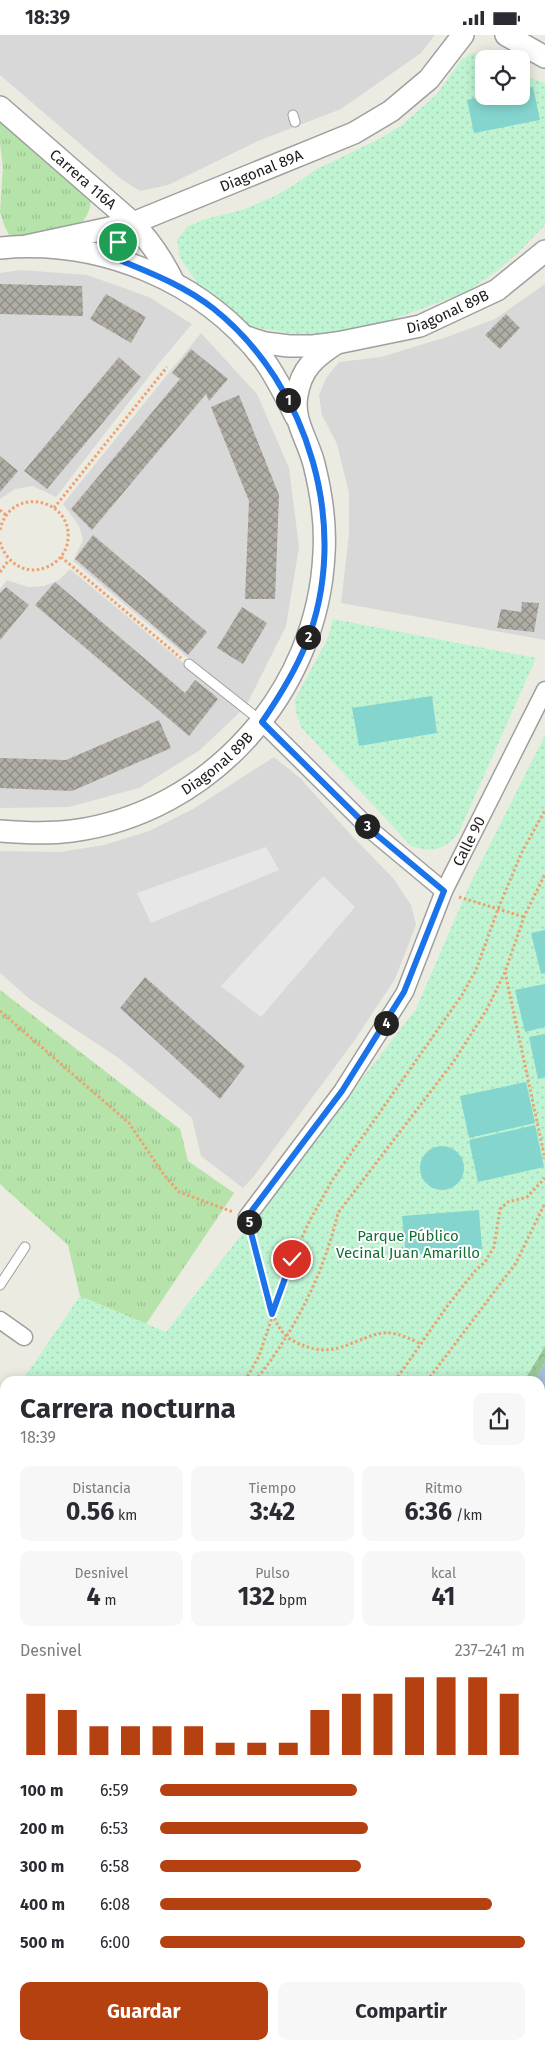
<!DOCTYPE html>
<html lang="es">
<meta charset="utf-8">
<style>
body{margin:0;font-family:"Fira Sans",sans-serif;background:#f7f7f7;color:#2b2b33;height:100vh;display:flex;flex-direction:column;font-size:19px;white-space:nowrap}
*{box-sizing:border-box;margin:0}
p{font-size:16px;color:#7c7c81}
.icon{flex:none;width:28px;height:28px;fill:none;stroke:currentColor;stroke-width:2;stroke-linecap:round;stroke-linejoin:round}
.map{position:relative;flex:1;overflow:hidden}
.drawer{position:absolute;left:0px;top:1341px;width:545px;height:674px;display:flex;flex-direction:column;background:#fff;border-radius:15px 15px 0 0;box-shadow:0 2px 12px #0003}
.drawer>*{flex:none}
.controls{position:absolute;left:475px;top:15px;display:grid;gap:10px}
.controls a{display:grid;place-items:center;width:55px;height:55px;border-radius:10px;background:#fff;box-shadow:0 2px 12px #0003;font-size:25px}
.pin{position:absolute;display:grid;place-items:center;width:42px;height:42px;color:#fff;margin:-21px;border:2px solid #fff;border-radius:50%;box-shadow:0 1px 5px #0007}
.km{position:absolute;width:25px;height:25px;margin:-12px;border-radius:50%;background:#222;color:#fff;font-size:14px;line-height:25px;text-align:center}
.round{display:grid;place-items:center;flex:none;width:52px;height:52px;border-radius:10px;background:#f7f7f7}
.head{display:flex;align-items:center;justify-content:space-between;height:85px;padding:0 20px}
h1{font-size:28px;font-weight:700;line-height:38px}
.metrics{display:grid;grid-template-columns:repeat(3,1fr);gap:8px;height:85px;padding:5px 20px}
.metrics div{display:grid;align-content:center;border-radius:10px;background:#f7f7f7;text-align:center}
.metrics b{font-size:25px;font-weight:700}
.metrics small{font-size:14px;font-weight:400}
.metrics p{font-size:14px}
.chart{height:140px;padding:10px 20px}
.chart p{display:flex;justify-content:space-between}
.chart svg{width:100%;height:90px;margin-top:5px;stroke:#b54110;stroke-width:6}
.cta{display:flex;gap:10px;margin-top:auto;padding:10px 20px}
.cta a{flex:1;height:58px;border-radius:10px;background:#b54110;color:#fff;font-size:20px;font-weight:700;line-height:58px;text-align:center}
.cta a+a{background:#f7f7f7;color:#2b2b33}
ul{padding:0 20px;list-style:none;font-size:16px}
li{display:grid;grid-template-columns:80px 60px 1fr;align-items:center;height:38px}
li i{height:12px;border-radius:6px;background:#b54110}
.status{display:flex;justify-content:space-between;align-items:center;height:35px;padding:0 25px;background:#fff;direction:ltr}
.status svg{height:14px;fill:currentColor}
.map>svg:first-child{display:block}
</style>
<div class="status"><b>18:39</b><svg viewBox="0 0 49 12"><path d="M0 12V9h3v3zM5 12V6h3v6zM10 12V3h3v9zM15 12V0h3v12zM26 1h20v11H26zM47 4h2v5h-2z"/></svg></div>
<div class="map">
<svg width="545" height="2014" viewBox="0 0 545 2014">
<defs>
<pattern id="grass-tufts" width="24" height="20" patternUnits="userSpaceOnUse" patternTransform="scale(1.25)"><rect width="24" height="20" fill="#b5e3aa"/><path d="M3 7l-1-3M5 7V3M7 7l1-3M15 17l-1-3M17 17v-4M19 17l1-3" fill="none" stroke="#9bc292"/></pattern>
<pattern id="forest-crowns" width="20" height="18" patternUnits="userSpaceOnUse" patternTransform="scale(1.25)"><rect width="20" height="18" fill="#99c899"/><path d="M2 6a3 3 0 1 1 6 0M12 15a3 3 0 1 1 6 0" fill="none" stroke="#83ab83"/></pattern>
<pattern id="park-dots" width="8" height="8" patternUnits="userSpaceOnUse" patternTransform="scale(1.25)"><rect width="8" height="8" fill="#bff4d3"/><path d="M2 2h.1M6 6h.1" fill="none" stroke="#a4d1b5" stroke-width="1.8" stroke-linecap="round"/></pattern>
<pattern id="building-cross-hatch" width="8" height="8" patternUnits="userSpaceOnUse" patternTransform="scale(1.25)"><rect width="8" height="8" fill="#b0ada4"/><path d="M0 0l8 8M0 8l8-8" fill="none" stroke="#8e8c85"/></pattern>
</defs>
<rect width="100%" height="100%" fill="#ebebe1"/>
<!-- residential -->
<path fill="#d9d8d8" d="M0,0H435L421,18L341,74L258,106L168,150L140,156L121,144L0,40Z
M21,235L87,240L149,262L192,289L160,327L56,462L33,451L15,454L0,464V238Z
M545,249V605L341,568L349,499V458L337,409L322,380L319,360L326,343L339,327L381,322L450,301L495,284Z
M201,298L257,359L289,433L299,512L286,591L247,669L192,626L73,526L83,505L79,491L63,469Z
M70,534L241,676L200,715L139,753L69,772L0,773V554L7,545L28,552L44,551L59,545Z
M274,722L300,743L352,801L393,843L411,870L416,890L395,944L354,1006L254,1141L243,1153L201,1121L192,1083L120,1024L31,965L0,938V816L60,817L104,810L149,796L193,774Z"/>
<!-- grass -->
<path fill="url(#grass-tufts)" d="M0,80L90,161C92,173 87,183 78,191L11,204L4,190L0,177L3,132L0,108Z
M0,955L180,1094L188,1126L234,1158L146,1289L80,1261L68,1210L0,1149Z"/>
<!-- forest -->
<path fill="url(#forest-crowns)" d="M545,1311V1327L535,1346H524Z
M9,2010H313L309,2014H5Z"/>
<!-- park -->
<path fill="url(#park-dots)" d="M473,18L487,20L493,24H484V61H521V39L545,48V190L518,218L494,238L466,257L389,286L353,296L302,300L251,292L198,249L180,223L177,205L188,191L206,184L242,175L271,163L294,150L315,135L381,103L402,90L437,59L462,24Z
M333,584L536,623L459,797C446,815 432,818 411,811L301,692L296,677L295,664L327,605Z
M545,700V1311L524,1346H22L80,1261L166,1297L416,974L470,849Z
M5,1372V2010H9L5,2014H0V1379Z"/>
<!-- pitch -->
<path fill="#84d5ce" d="M533,52L540,85L474,98L467,65L485,61H521V54Z
M432,661L437,698L359,711L352,673Z
M545,895V938L541,939L531,898Z
M545,949V992L525,997L515,955Z
M545,999V1042L538,1044L529,1002Z
M526,1047L535,1088L469,1103L460,1061Z
M535,1090L544,1132L478,1147L469,1105Z
M420 1133a22 22 0 1 1 44 0a22 22 0 1 1-44 0Z
M479,1175L482,1214L406,1220L402,1181Z"/>
<!-- parking -->
<path fill="#e7e7e7" d="M266,812L279,835L151,888L137,858Z
M323,841L355,872L261,982L221,951Z"/>
<!-- water -->
<path fill="#a4bcd6" d="M545,1327V2014H309L313,2010H540V1346H535Z"/>
<!-- building -->
<path fill="url(#building-cross-hatch)" d="M0,249L82,251L83,281L0,279Z
M106,259L146,282L131,308L90,284Z
M506,279L520,293L500,314L485,300Z
M191,314L228,344L209,366L206,359L92,495L71,474L180,344L172,338Z
M119,322L141,342L47,454L24,436Z
M239,360L279,460L275,564H245L249,466L211,372Z
M0,421L18,436L0,457Z
M93,500L207,597L188,620L75,524Z
M55,547L185,658L195,645L213,659L218,664L189,701L35,570Z
M6,552L29,570L0,605V558Z
M522,567L539,568L534,597L497,593L501,574L521,577Z
M242,572L267,588L243,629L217,613Z
M159,685L171,713L72,756L0,753V723L66,725Z
M145,942L245,1031L220,1064L120,973Z"/>
<g fill="none" stroke-linecap="round" stroke-linejoin="round">
<defs>
<path id="service" d="M293,80L295,87
M189,629L261,686
M0,1250L25,1212"/>
<g id="minor">
<path d="M262,687L372,796L444,856"/>
<path id="s1" d="M247,1182L342,1056L405,957L444,856L545,655"/>
<path d="M0,1285L24,1302"/>
</g>
<g id="tertiary">
<path d="M506,0L545,22"/>
<path id="s2" d="M0,72L133,188C151,207 163,225 174,248"/>
<path id="s3" d="M26,211L133,188L354,98L391,76L429,44L463,0"/>
<path d="M0,213C99,203 203,245 264,325C277,343 286,362 296,382"/>
<path id="s4" d="M243,301L265,308L289,311H313L337,308L420,291L497,255L545,216"/>
<path id="s5" d="M0,796C24,798 48,799 72,796C210,778 318,657 324,518C326,488 321,457 314,429C308,405 292,385 297,360C301,334 315,322 337,308"/>
</g>
</defs>
<!-- service casing -->
<use href="#service" stroke="#9f9f9f" stroke-width="11"/>
<!-- minor casing -->
<use href="#minor" stroke="#9f9f9f" stroke-width="19"/>
<!-- tertiary casing -->
<use href="#tertiary" stroke="#9f9f9f" stroke-width="24"/>
<!-- path -->
<path stroke="#eda270" stroke-width="3" stroke-dasharray="2.5 2.5" stroke-linecap="butt" d="M54,473L167,332
M0,475L6,480
M0,495C10,448 78,464 67,510C64,520 57,528 47,532C26,541 6,528 0,507
M61,522L181,623
M0,537L9,525
M459,862L524,882
M505,937L545,1124
M0,976L129,1088L164,1140L179,1157L233,1177
M251,1196C258,1222 267,1282 285,1300C290,1305 299,1309 305,1311C319,1316 328,1316 342,1312C381,1298 382,1290 421,1309
M245,1346L259,1321L292,1224L310,1185L333,1144L462,960L476,935L498,874L521,819L545,775
M255,1346C295,1296 323,1240 338,1178L454,1026L486,976L505,937L524,882L545,839
M395,1346L448,1270L475,1236L485,1227L494,1212L500,1174L508,1167L527,1162L545,1143
M427,1346L516,1228L545,1168
M0,1591L5,1587
M0,1659L5,1657
M0,1785L5,1778
M0,1871L5,1874
M0,1909L5,1902
M0,1986L5,1982"/>
<!-- service -->
<use href="#service" stroke="#fff" stroke-width="9"/>
<!-- minor -->
<use href="#minor" stroke="#fff" stroke-width="16"/>
<!-- tertiary -->
<use href="#tertiary" stroke="#fff" stroke-width="21"/>
</g>
<g fill="none" stroke-linecap="round" stroke-linejoin="round">
<defs>
<path id="route" d="M118,207L117,224C151,238 185,251 214,274C309,350 352,494 306,609C295,637 279,662 262,687L372,796L444,856L404,957L342,1056L247,1182L272,1279L292,1224"/>
</defs>
<!-- route casing -->
<use href="#route" stroke="#fff" stroke-width="10"/>
<!-- route -->
<use href="#route" stroke="#1a73e8" stroke-width="6"/>
</g>
<g text-anchor="middle" dominant-baseline="central" stroke-width="4" stroke-linejoin="round" paint-order="stroke">
<!-- street labels -->
<g font-size="15" fill="#1b1b1b" stroke="#fff">
<text stroke="none"><textPath href="#s3" startOffset="248">Diagonal 89A</textPath></text>
<text stroke="none"><textPath href="#s2" startOffset="110">Carrera 116A</textPath></text>
<text stroke="none"><textPath href="#s4" startOffset="211">Diagonal 89B</textPath></text>
<text stroke="none"><textPath href="#s5" startOffset="235">Diagonal 89B</textPath></text>
<text stroke="none"><textPath href="#s1" startOffset="439">Calle 90</textPath></text>
</g>
<!-- park labels -->
<g font-size="15" fill="#136e36" stroke="#fff">
<text x="408" y="1201">Parque Público<tspan x="408" dy="17">Vecinal Juan Amarillo</tspan></text>
</g>
</g>
</svg>
<div class="controls">
<a><svg class="icon" aria-label="locate" viewBox="0 0 24 24"><circle cx="12" cy="12" r="6"/><path d="M12 2v4M12 18v4M2 12h4M18 12h4"/></svg></a>
</div>
<div class="pin" style="left:118px;top:207px;background:#1e9e55"><svg class="icon" aria-label="arrive" viewBox="0 0 24 24"><path d="M6 21V4h12l-3 4 3 4H6"/></svg></div>
<div class="pin" style="left:292px;top:1224px;background:#d93025"><svg class="icon" aria-label="check" viewBox="0 0 24 24"><path d="M5 12l5 5 9-10"/></svg></div>
<b class="km" style="left:288px;top:365px">1</b>
<b class="km" style="left:308px;top:602px">2</b>
<b class="km" style="left:367px;top:791px">3</b>
<b class="km" style="left:386px;top:988px">4</b>
<b class="km" style="left:249px;top:1187px">5</b>
<section class="drawer">
<div class="head"><div><h1>Carrera nocturna</h1><p>18:39</p></div><a class="round"><svg class="icon" aria-label="share" viewBox="0 0 24 24"><path d="M12 15V3M7 8l5-5 5 5M5 13v7h14v-7"/></svg></a></div>
<div class="metrics">
<div><p>Distancia</p><b>0.56<small> km</small></b></div>
<div><p>Tiempo</p><b>3:42</b></div>
<div><p>Ritmo</p><b>6:36<small> /km</small></b></div>
</div>
<div class="metrics">
<div><p>Desnivel</p><b>4<small> m</small></b></div>
<div><p>Pulso</p><b>132<small> bpm</small></b></div>
<div><p>kcal</p><b>41</b></div>
</div>
<div class="chart"><p><span>Desnivel</span>237–241 m</p>
<svg viewBox="0 0 160 44" preserveAspectRatio="none"><path d="M5 44V14M15 44V22M25 44V30M35 44V30M45 44V30M55 44V30M65 44V38M75 44V38M85 44V38M95 44V22M105 44V14M115 44V14M125 44V6M135 44V6M145 44V6M155 44V14"/></svg>
</div>
<ul>
<li><b>100 m</b>6:59<i style="width:54%"></i></li>
<li><b>200 m</b>6:53<i style="width:57%"></i></li>
<li><b>300 m</b>6:58<i style="width:55%"></i></li>
<li><b>400 m</b>6:08<i style="width:91%"></i></li>
<li><b>500 m</b>6:00<i style="width:100%"></i></li>
</ul>
<div class="cta"><a>Guardar</a><a>Compartir</a></div>
</section>
</div>
